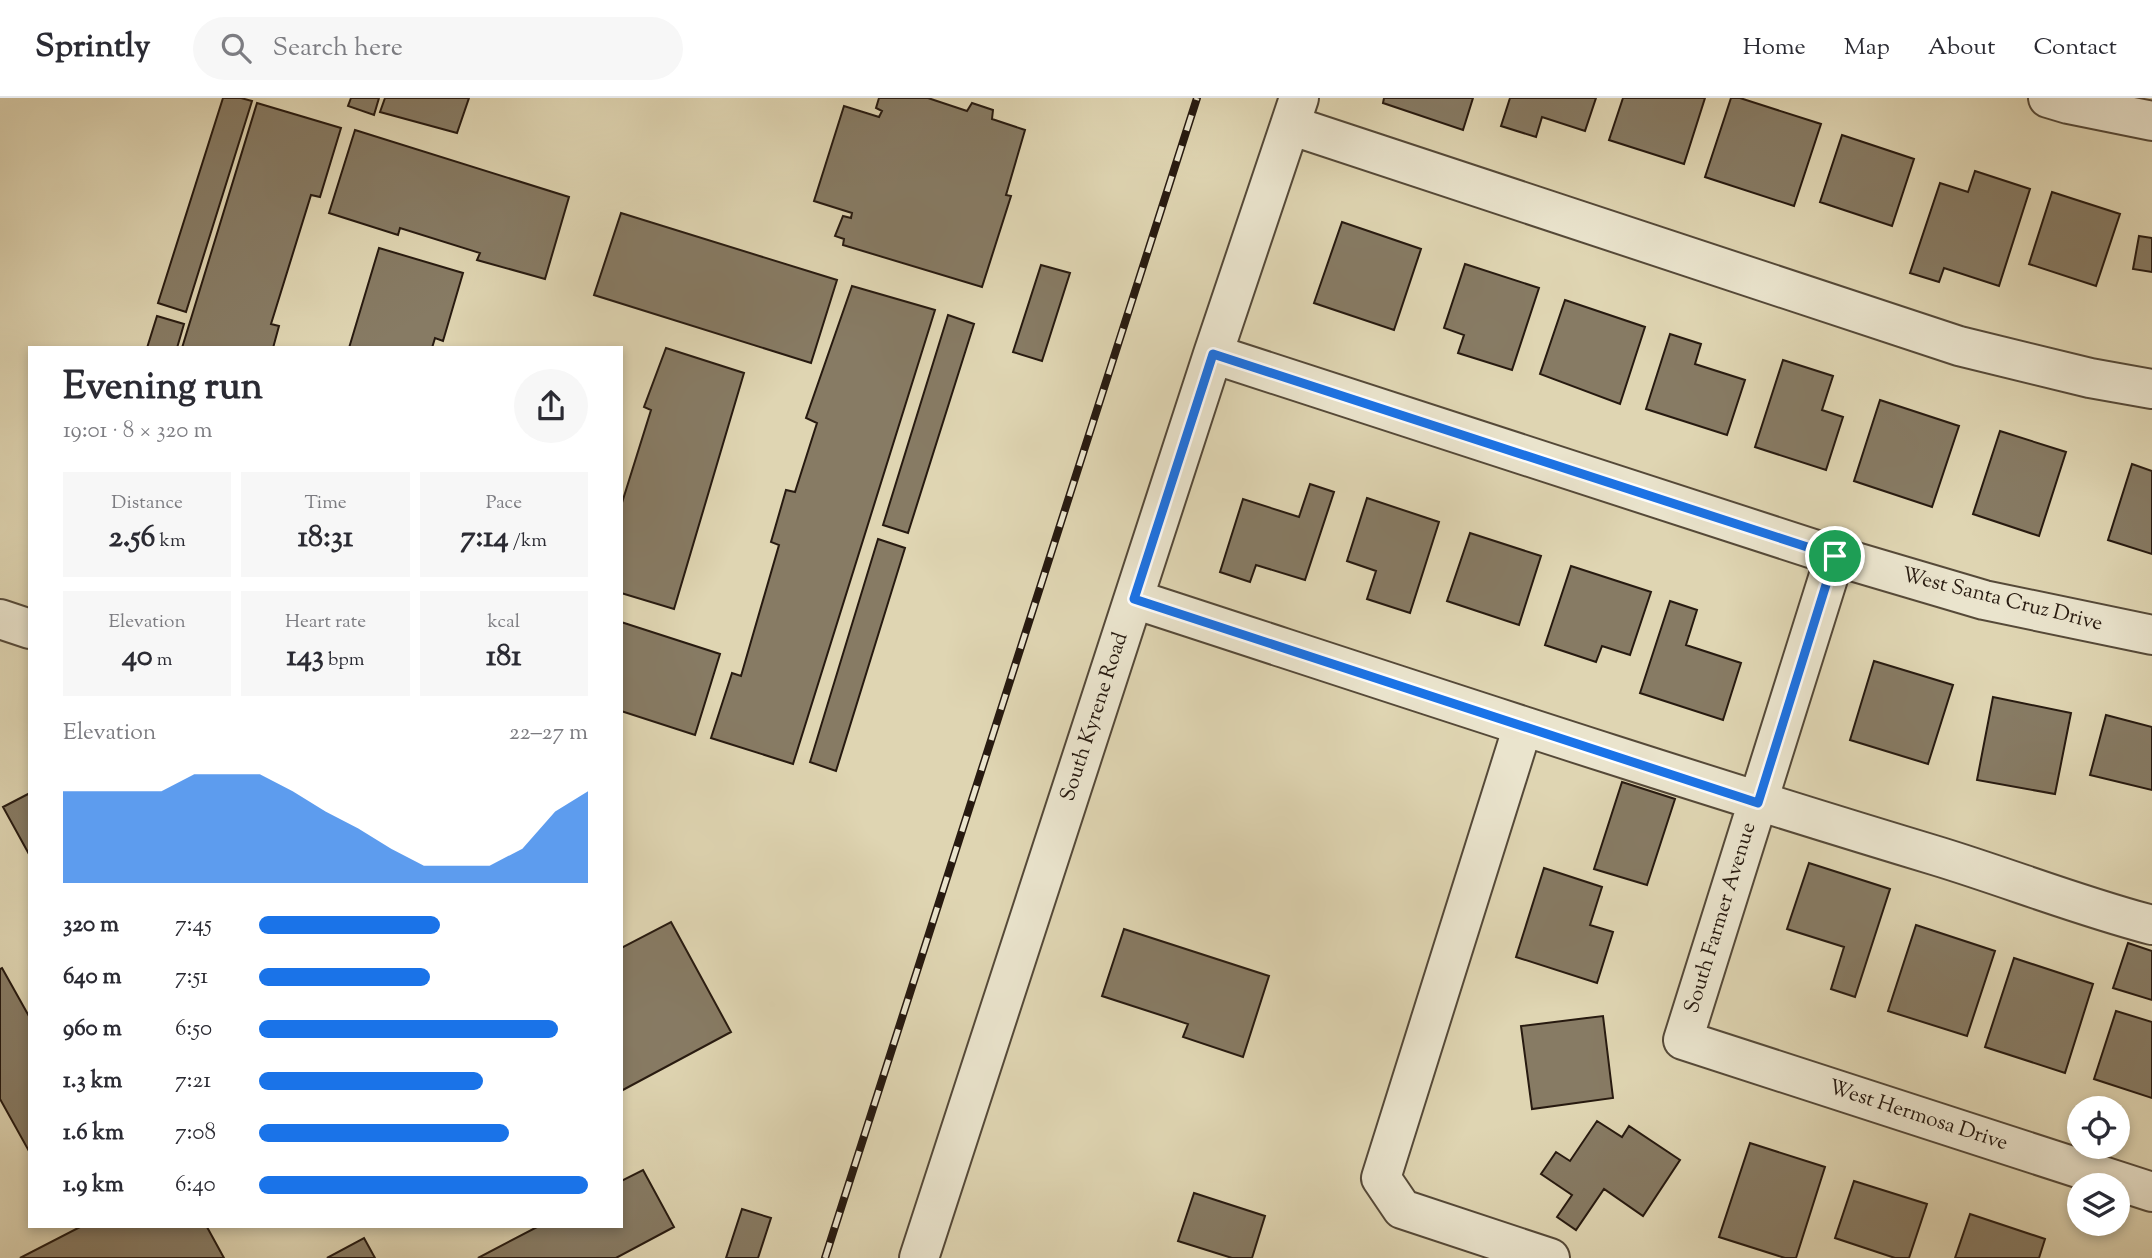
<!DOCTYPE html>
<meta charset="utf-8">
<style>
body{margin:0;font-family:"Sorts Mill Goudy",serif;background:#f7f7f7;color:#2b2b33;height:100vh;display:flex;flex-direction:column;font-size:26px;white-space:nowrap}
*{box-sizing:border-box;margin:0}
p{font-size:23px;color:#7c7c81}
.icon{flex:none;width:38px;height:38px;fill:none;stroke:currentColor;stroke-width:2;stroke-linecap:round;stroke-linejoin:round}
.map{position:relative;flex:1;overflow:hidden}
.drawer{position:absolute;left:28px;top:248px;width:595px;height:882px;display:flex;flex-direction:column;background:#fff;border-radius:0px;box-shadow:0 4px 10px #0003}
.drawer>*{flex:none}
.controls{position:absolute;left:2067px;top:998px;display:grid;gap:14px}
.controls a{display:grid;place-items:center;width:63px;height:63px;border-radius:50%;background:#fff;box-shadow:0 4px 10px #0003;font-size:35px}
.pin{position:absolute;display:grid;place-items:center;width:60px;height:60px;color:#fff;margin:-30px;border:4px solid #fff;border-radius:50%;box-shadow:0 2px 7px #0007}
.round{display:grid;place-items:center;flex:none;width:74px;height:74px;border-radius:37px;background:#f7f7f7}
.head{display:flex;align-items:center;justify-content:space-between;height:119px;padding:0 35px}
h1{font-size:38px;font-weight:700;line-height:52px}
.metrics{display:grid;grid-template-columns:repeat(3,1fr);gap:10px;height:119px;padding:7px 35px}
.metrics div{display:grid;align-content:center;border-radius:0px;background:#f7f7f7;text-align:center}
.metrics b{font-size:30px;font-weight:700}
.metrics small{font-size:19px;font-weight:400}
.metrics p{font-size:19px}
.chart{height:196px;padding:14px 35px}
.chart p{display:flex;justify-content:space-between}
.chart svg{width:100%;height:126px;margin-top:7px;fill:#1a73e8;opacity:.7}
ul{padding:0 35px;list-style:none;font-size:23px}
li{display:grid;grid-template-columns:112px 84px 1fr;align-items:center;height:52px}
li i{height:18px;border-radius:9px;background:#1a73e8}
header{display:flex;align-items:center;gap:42px;box-sizing:border-box;height:98px;padding:0 35px;background:#fff;border-bottom:2px solid #e1e1e2}
header strong{font-size:33px}
nav{display:flex;gap:38px;margin-inline-start:auto;font-size:24px}
.search{width:490px;height:63px;background:#f7f7f7;display:flex;align-items:center;gap:18px;box-sizing:border-box;padding:0 24px;border-radius:38px;color:#7c7c81;font-size:26px}
.map>svg:first-child{display:block}
</style>
<header>
<strong>Sprintly</strong>
<div class="search"><svg class="icon" aria-label="search" viewBox="0 0 24 24"><circle cx="10" cy="10" r="6"/><path d="M15 15l6 6"/></svg>Search here</div>
<nav><a>Home</a><a>Map</a><a>About</a><a>Contact</a></nav>
</header>
<div class="map">
<svg width="2152" height="1160" viewBox="0 0 2152 1160">
<rect width="100%" height="100%" fill="#dfd5b2"/>
<filter id="stains"><feTurbulence type="fractalNoise" baseFrequency=".00286" numOctaves="4"/><feColorMatrix values="0 0 0 0 .2 0 0 0 0 .09 0 0 0 0 .02 0 0 0 .5 -.17"/></filter>
<radialGradient id="worn" r=".72"><stop offset=".6" stop-color="#630" stop-opacity="0"/><stop offset="1" stop-color="#630" stop-opacity=".3"/></radialGradient>
<!-- building -->
<path fill="#877b64" stroke="#271a10" stroke-width="2" d="M223,0H241L252,3L186,214L158,205Z
M351,0H379L374,17L348,8Z
M385,0H469L457,35L380,14Z
M879,0H928L967,13L972,5L993,12L992,21L1025,32L1006,97L1011,98L982,189L843,147L844,141L835,138L843,118L851,120L852,115L814,103L844,8L879,19L882,13L876,10Z
M1384,0H1473L1463,32L1383,5Z
M1510,0H1596L1585,33L1542,19L1536,39L1501,28Z
M1623,0H1705L1684,66L1609,42Z
M1731,0H1740L1821,26L1794,108L1705,79Z
M257,5L341,30L320,99L311,97L271,226L279,228L273,250H182Z
M355,32L569,99L545,181L477,162L480,155L400,130L398,137L329,115Z
M1842,37L1914,61L1892,128L1820,104Z
M1975,73L2030,91L1999,188L1944,170L1939,184L1910,175L1940,85L1968,94Z
M2052,94L2120,116L2096,188L2029,166Z
M621,115L837,182L811,265L594,197Z
M1342,124L1421,151L1394,232L1314,205Z
M2139,138L2152,140V174L2133,171Z
M379,150L463,175L443,243L435,240L432,250H349Z
M1465,166L1539,190L1512,272L1458,255L1464,237L1444,230Z
M1041,167L1070,175L1042,263L1013,254Z
M852,188L935,212L793,666L711,640L732,575L741,578L779,447L771,444L786,392L795,394L817,325L806,320Z
M1565,202L1645,229L1620,306L1540,276Z
M948,217L974,226L908,435L883,427Z
M157,218L184,226L177,250H147Z
M1670,236L1701,246L1695,266L1745,282L1727,337L1646,311Z
M666,250L744,275L674,511L621,495V408L651,312L644,309Z
M1783,262L1833,278L1822,312L1843,319L1826,372L1755,349Z
M1880,302L1959,328L1932,409L1854,383Z
M2000,333L2066,354L2039,438L1973,416Z
M2132,366L2152,373V456L2108,442Z
M1310,386L1334,394L1305,482L1256,467L1250,484L1220,474L1243,401L1299,419Z
M1367,400L1439,424L1410,515L1367,501L1376,473L1347,463Z
M1470,435L1541,458L1519,527L1447,503Z
M878,441L905,450L836,673L810,664Z
M1571,468L1651,494L1630,557L1602,548L1596,564L1545,547Z
M1670,503L1697,512L1686,547L1741,565L1723,622L1640,595Z
M621,524L720,556L695,637L621,613Z
M1874,563L1953,587L1928,666L1850,642Z
M1993,599L2071,615L2055,696L1977,682Z
M2106,617L2152,629V692L2090,677Z
M1622,684L1675,701L1647,787L1594,771Z
M30,695V758L3,709Z
M1809,765L1890,791L1855,899L1831,891L1844,849L1787,831Z
M1544,770L1602,789L1590,827L1613,834L1597,885L1516,859Z
M671,824L731,934L621,993V850Z
M1916,827L1995,853L1967,938L1888,913Z
M1124,831L1269,878L1243,959L1183,939L1188,926L1102,898Z
M2128,845L2152,853V902L2113,890Z
M2014,860L2093,886L2065,975L1985,949Z
M2,870L30,920V1055L0,1001V871Z
M2116,913L2152,924V1000L2094,981Z
M1603,918L1613,1000L1532,1011L1521,928Z
M1597,1023L1622,1039L1629,1028L1680,1062L1643,1118L1604,1091L1576,1132L1557,1119L1572,1097L1541,1076L1556,1054L1570,1063Z
M1750,1045L1825,1069L1796,1160H1785L1719,1139Z
M643,1072L674,1129L616,1160H478L537,1129H621V1083Z
M1854,1083L1927,1106L1909,1160H1895L1835,1140Z
M1194,1095L1265,1118L1252,1160H1232L1178,1143Z
M742,1111L771,1120L758,1160H726Z
M1970,1116L2045,1141L2039,1160H1955Z
M80,1129H207L224,1160H20Z
M364,1140L375,1160H327Z"/>
<g fill="none" stroke-linecap="round" stroke-linejoin="round">
<defs>
<path id="minor" d="M2048,0L2068,6L2152,23
M1290,27L1959,248L2090,280L2152,291
M1213,256L1835,458L1984,502L2152,537
M1835,458L1683,942L2152,1094
M1134,501C1401,588 1668,677 1937,758C2009,780 2079,808 2152,827
M0,521L30,531
M1523,628L1381,1080L1402,1111L1550,1160
M919,1160L1213,256L1299,0"/>
</defs>
<!-- minor casing -->
<use href="#minor" stroke="#554938" stroke-width="42"/>
<!-- minor -->
<use href="#minor" stroke="#eae4cd" stroke-width="38"/>
<defs>
<path id="rail" d="M825,1160L1197,0"/>
</defs>
<!-- rail casing -->
<use href="#rail" stroke="#271a10" stroke-width="8"/>
<!-- rail -->
<use href="#rail" stroke="#eae4cd" stroke-width="5" stroke-dasharray="16" stroke-linecap="butt"/>
</g>
<g fill="none" stroke-linecap="round" stroke-linejoin="round">
<defs>
<path id="route" d="M1213,256L1835,458L1758,705L1134,501Z"/>
</defs>
<!-- route casing -->
<use href="#route" stroke="#fff" stroke-width="14"/>
<!-- route -->
<use href="#route" stroke="#1a73e8" stroke-width="9"/>
</g>
<g text-anchor="middle" dominant-baseline="central" stroke-width="5" stroke-linejoin="round" paint-order="stroke">
<!-- street labels -->
<g font-size="21" fill="#271a10" stroke="#eae4cd">
<text transform="translate(2002 502) rotate(14)">West Santa Cruz Drive</text>
<text transform="translate(1095 619) rotate(-72)">South Kyrene Road</text>
<text transform="translate(1721 820) rotate(-73)">South Farmer Avenue</text>
<text transform="translate(1918 1018) rotate(18)">West Hermosa Drive</text>
</g>
</g>
<rect width="100%" height="100%" filter="url(#stains)"/>
<rect width="100%" height="100%" fill="url(#worn)"/>
</svg>
<div class="controls">
<a><svg class="icon" aria-label="locate" viewBox="0 0 24 24"><circle cx="12" cy="12" r="6"/><path d="M12 2v4M12 18v4M2 12h4M18 12h4"/></svg></a>
<a><svg class="icon" aria-label="layers" viewBox="0 0 24 24"><path d="M12 4l9 5-9 5-9-5zM3 14l9 5 9-5"/></svg></a>
</div>
<div class="pin" style="left:1835px;top:458px;background:#1e9e55"><svg class="icon" aria-label="arrive" viewBox="0 0 24 24"><path d="M6 21V4h12l-3 4 3 4H6"/></svg></div>
<section class="drawer">
<div class="head"><div><h1>Evening run</h1><p>19:01 · 8 × 320 m</p></div><a class="round"><svg class="icon" aria-label="share" viewBox="0 0 24 24"><path d="M12 15V3M7 8l5-5 5 5M5 13v7h14v-7"/></svg></a></div>
<div class="metrics">
<div><p>Distance</p><b>2.56<small> km</small></b></div>
<div><p>Time</p><b>18:31</b></div>
<div><p>Pace</p><b>7:14<small> /km</small></b></div>
</div>
<div class="metrics">
<div><p>Elevation</p><b>40<small> m</small></b></div>
<div><p>Heart rate</p><b>143<small> bpm</small></b></div>
<div><p>kcal</p><b>181</b></div>
</div>
<div class="chart"><p><span>Elevation</span>22–27 m</p>
<svg viewBox="0 0 160 44" preserveAspectRatio="none"><path d="M0 44V12L10 12L20 12L30 12L40 6L50 6L60 6L70 12L80 19L90 25L100 32L110 38L120 38L130 38L140 32L150 19L160 12V44z"/></svg>
</div>
<ul>
<li><b>320 m</b>7:45<i style="width:55%"></i></li>
<li><b>640 m</b>7:51<i style="width:52%"></i></li>
<li><b>960 m</b>6:50<i style="width:91%"></i></li>
<li><b>1.3 km</b>7:21<i style="width:68%"></i></li>
<li><b>1.6 km</b>7:08<i style="width:76%"></i></li>
<li><b>1.9 km</b>6:40<i style="width:100%"></i></li>
</ul>
</section>
</div>
